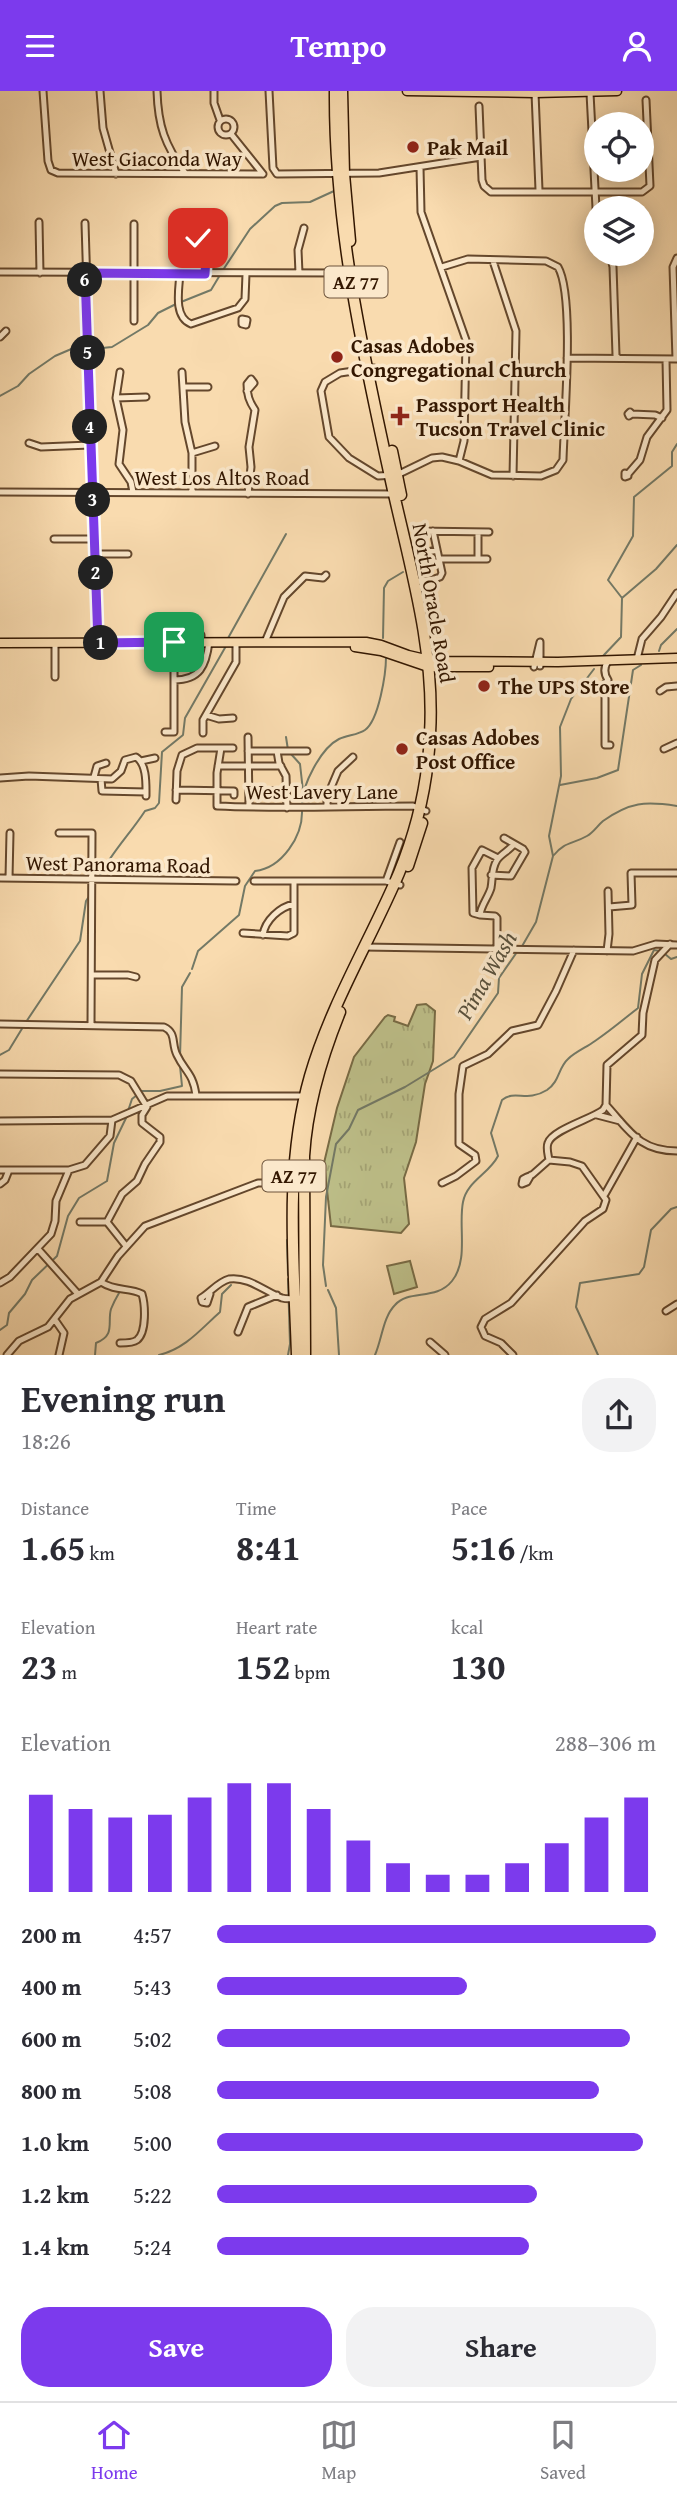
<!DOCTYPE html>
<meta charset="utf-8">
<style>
body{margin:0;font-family:"Gentium Book Plus",serif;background:#f2f2f3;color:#2b2b33;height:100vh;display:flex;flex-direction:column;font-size:26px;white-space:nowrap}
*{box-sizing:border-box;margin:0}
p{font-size:23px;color:#7c7c81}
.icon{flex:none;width:38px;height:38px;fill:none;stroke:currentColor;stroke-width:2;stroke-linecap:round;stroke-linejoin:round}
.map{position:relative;height:1264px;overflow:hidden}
.drawer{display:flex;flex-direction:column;background:#fff;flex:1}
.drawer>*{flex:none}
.fabs{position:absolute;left:584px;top:21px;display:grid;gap:14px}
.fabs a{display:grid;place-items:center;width:70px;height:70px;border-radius:50%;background:#fff;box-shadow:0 4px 18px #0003;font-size:35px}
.pin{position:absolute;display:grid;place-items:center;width:60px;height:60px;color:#fff;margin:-30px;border-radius:14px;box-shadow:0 4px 10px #0006}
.km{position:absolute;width:35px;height:35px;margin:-18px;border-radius:50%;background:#222;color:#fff;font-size:19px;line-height:35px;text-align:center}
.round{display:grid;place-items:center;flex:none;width:74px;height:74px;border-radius:28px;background:#f2f2f3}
.headline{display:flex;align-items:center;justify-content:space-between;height:119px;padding:0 21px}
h1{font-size:38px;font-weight:700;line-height:52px}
.metrics{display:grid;grid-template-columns:repeat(3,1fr);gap:10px;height:119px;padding:7px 21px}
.metrics div{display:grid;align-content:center}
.metrics b{font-size:35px;font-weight:700}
.metrics small{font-size:19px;font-weight:400}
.metrics p{font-size:19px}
.chart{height:196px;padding:14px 21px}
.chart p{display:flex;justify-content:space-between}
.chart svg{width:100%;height:126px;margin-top:7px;stroke:#7c3aed;stroke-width:6}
.button{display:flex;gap:14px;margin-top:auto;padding:14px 21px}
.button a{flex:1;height:80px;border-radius:28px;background:#7c3aed;color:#fff;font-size:28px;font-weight:700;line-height:80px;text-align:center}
.button a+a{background:#f2f2f3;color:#2b2b33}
ul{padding:0 21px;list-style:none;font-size:23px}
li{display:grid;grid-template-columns:112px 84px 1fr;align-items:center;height:52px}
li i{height:18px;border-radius:9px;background:#7c3aed}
header{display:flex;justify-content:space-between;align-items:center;height:91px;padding:0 21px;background:#7c3aed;color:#fff;font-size:32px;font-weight:700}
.tabs{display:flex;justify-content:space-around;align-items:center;height:98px;border-top:2px solid #e1e1e2;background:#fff;font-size:19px;color:#7c7c81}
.tabs a{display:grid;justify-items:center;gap:4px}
.tabs .selected{color:#7c3aed}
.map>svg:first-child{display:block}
</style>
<header><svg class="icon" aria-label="menu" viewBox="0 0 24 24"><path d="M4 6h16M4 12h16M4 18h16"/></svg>Tempo<svg class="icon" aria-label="person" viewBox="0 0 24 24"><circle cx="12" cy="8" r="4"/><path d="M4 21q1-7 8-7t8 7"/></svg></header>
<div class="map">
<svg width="677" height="1264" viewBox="0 0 677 1264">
<defs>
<pattern id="grass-tufts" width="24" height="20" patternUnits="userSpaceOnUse" patternTransform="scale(1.75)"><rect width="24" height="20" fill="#bec08a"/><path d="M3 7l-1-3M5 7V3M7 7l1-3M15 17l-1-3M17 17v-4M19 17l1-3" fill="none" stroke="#a4a475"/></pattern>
</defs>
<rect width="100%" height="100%" fill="#f9dbaf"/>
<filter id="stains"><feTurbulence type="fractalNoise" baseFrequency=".00286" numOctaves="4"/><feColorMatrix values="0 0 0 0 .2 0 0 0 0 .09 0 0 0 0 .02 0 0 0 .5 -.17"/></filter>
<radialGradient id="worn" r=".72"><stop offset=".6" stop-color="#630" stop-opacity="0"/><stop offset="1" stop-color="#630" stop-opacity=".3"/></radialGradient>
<!-- grass -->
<path fill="url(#grass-tufts)" stroke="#786b45" stroke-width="2" d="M426,913L435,920L433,970L425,993L416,1051L404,1087L409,1133L401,1142L331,1135L324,1072L337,1017L354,966L385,926L388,924L395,926L394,930L408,935L417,914Z"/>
<!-- pitch -->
<path fill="#bec08a" stroke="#786b45" stroke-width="2" d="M410,1170L417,1196L394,1203L387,1175Z"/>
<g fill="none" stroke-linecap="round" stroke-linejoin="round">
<!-- stream -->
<path stroke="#737966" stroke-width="2" d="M223,179L250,138L275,115L282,112L310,111L334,100
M181,211L211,199L220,184
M92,258L112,256L148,234L158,222L176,213
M0,305L18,295L29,283L55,265L76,256H87
M622,507L656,478L677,454
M383,547L384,497L388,490L403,481
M227,549L286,443
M659,560L661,554L677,538
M603,565L621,546L622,507L608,489L633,445L634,406L672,375V361L677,353
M286,646L288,659
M291,663L300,673L303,700
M560,694L597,687L618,679L633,579L641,574
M302,713C302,694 321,657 339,648C347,644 358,644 365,639C379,629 386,582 386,566
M554,764C564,751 573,753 587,745C594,741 597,735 603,730C630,711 645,710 677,715
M99,786C111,762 130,743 145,720L155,717L159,712L162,661L183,644L185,627L226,555
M521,857L536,831L553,765L549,745L561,685L560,636L571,608L594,578
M665,863L671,868L677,866
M192,878L198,860L239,824L245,795L255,780C282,777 303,745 302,719
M26,931L80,850L86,810L90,804
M0,964L9,959L23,936
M180,966L182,896L190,882
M141,1000H160L182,995L180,975
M128,1020L132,1008L137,1004
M287,1149L288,1184
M326,1195L323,1174L326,1106L336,1053L349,1038L358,1019L405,996L454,966L498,902L499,887L517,861
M328,1199L336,1217L339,1264
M0,1239L7,1234L9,1222L25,1203L32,1189L57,1165L68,1125L79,1107L107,1090L114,1052L127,1025
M95,1264L96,1252C116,1244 107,1232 111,1218C113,1213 116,1207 119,1202
M159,1264C185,1258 201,1238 220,1221L222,1203L231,1194
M288,1264L290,1253L288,1188
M375,1264C382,1248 383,1226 395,1214C409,1198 436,1210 452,1190C469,1169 458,1135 463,1111C467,1090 489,1083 498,1065L491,1042L502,1009C516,998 526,1012 547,999C560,990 558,977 568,968C575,961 587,956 595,950C610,940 624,928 638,917L642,883L654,859L660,860
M598,1264L576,1216L580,1192L639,1183L644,1176L651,1139L671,1118L677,1116"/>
<defs>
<path id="minor" d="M43,0L48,70L51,79L58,82L263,83
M100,0L103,37L116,83
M157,0C158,35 165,54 185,82
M214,0V12L220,29
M269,0L273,77L277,83L379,82L481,66
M535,2L539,99
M590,2L597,136
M479,15L482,89L484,95L491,101H642L650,95L646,9
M218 36a8 8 0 1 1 16 0a8 8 0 1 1-16 0Z
M231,43L263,83
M420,76L421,121L466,249L464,350L459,370
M39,131L40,182
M85,132L98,552
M134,133V230
M198,147L203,150L205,156V182
M610,163L613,176L616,264L618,267
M493,170L516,240L513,385
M0,181L350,182
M180,182C179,198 173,226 191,233L238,217L245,208L246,183
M299,182L298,159L304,137
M242,228L247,229L246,234L242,233Z
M0,246L6,240
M567,267L677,268
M676,268L673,176L677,167
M374,277L340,282L325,291L321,300L329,346L349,367L378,385L397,384L432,367L442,366L459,370L492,384L541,385L556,379L563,369C564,329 575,205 558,176L546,170L468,168L442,176
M120,281L116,307L123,339L119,373L131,391L133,401
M182,281L185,331L192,362V402
M183,296H208
M247,300L254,292L251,288L247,293C247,304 249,310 255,319L249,356L251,376L248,403
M116,307L146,306
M630,321L632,323L629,325L628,323Z
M632,323L655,324L662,327
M29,352L41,356L90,354
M192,362L215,355
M625,382L628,383V385L625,386Z
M628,383L640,369L647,346L667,319L666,269
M0,401L394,403
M418,440L489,441
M433,440L442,482L440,486L434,488
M478,441V468
M54,448H93
M423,462L437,459
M95,463H128
M439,468H487
M413,489L423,491L434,488L422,490
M201,546V544
M265,551L284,506L305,485L323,487L326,484
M637,568L642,548L661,526L677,502
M608,570C604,576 604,583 608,589L605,593V654H610
M534,576L540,551V575
M55,586V552
M174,589C200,589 206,575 209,551
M660,600L666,596L677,595
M206,624L219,628L233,627
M165,641H174V552
M203,642V629L236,571V551
M248,646L249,716
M221,657L217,682V715C282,718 347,715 413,715L426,720
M664,658L677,652
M248,660H307
M277,660L279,672L286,685L287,717
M141,670L155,667
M218,675H281
M94,686L97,675L106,672
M0,687L29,685L112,688L121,680L125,669L136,666C147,673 146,693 146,705
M101,688L102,700L146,701
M176,699L234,700V704
M249,699L285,700
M176,709L177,680L182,664L197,657H233
M327,715V706L338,680L353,666
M59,742H92L91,934
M491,784L511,785L525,761L523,758L504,747
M0,787L236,790
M9,787L10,742
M254,790H386L400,794
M386,790L400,751
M609,816L632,814L631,782H677
M480,824L473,822L472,777L482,759L498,767
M480,824C481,814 488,807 491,797C493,786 491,779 497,769C502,762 509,760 514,753
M480,824L495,825L497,827V858
M243,842L288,845L294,842V791
M263,844C265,829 280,816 294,813
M363,856L633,860L656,853L677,854
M607,860L609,843L608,800
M92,884H128L136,886
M0,933L164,936C177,942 171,953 177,964C185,981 193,982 196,1004
M0,983L119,984L131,990L147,1016L142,1024V1032L160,1046V1051L145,1073L137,1090L122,1103L107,1131
M606,1014C629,1039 639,1060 677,1060
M597,1024L620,1030
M0,1030L112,1029
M0,1079H69L85,1074L110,1045L112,1029L167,1005H306
M531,1084L527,1091L522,1093L523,1088C526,1086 529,1085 532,1084L549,1069
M442,1092L456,1085L476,1070L475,1064L459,1053V1003L463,975L488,963L512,940L538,934L556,900L574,859
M0,1093L5,1089L9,1079
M605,1103L637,1046
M80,1131H107
M107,1131L126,1155
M38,1158L78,1203
M101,1191C116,1201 129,1196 142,1203C145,1213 147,1241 137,1249C133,1252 125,1252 120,1252
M0,1192L10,1186L51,1143L55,1130L56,1110L69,1079
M210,1203L207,1212L202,1211L201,1207C211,1201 218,1191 229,1188C248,1185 266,1201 282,1207C289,1209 298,1207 305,1207
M666,1220L677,1213
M55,1229L64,1242L59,1264
M238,1241L248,1216L277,1204
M430,1251L445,1264
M7,1264L19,1250L48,1236L70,1208L101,1191L118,1165L145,1135L258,1092H294
M513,1264L501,1252L485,1245L481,1236L485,1228L511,1212L585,1130L603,1118L606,1109L582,1075L570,1071L549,1069C548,1063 546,1057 548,1052C552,1039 591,1028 603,1019L606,1014L607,974L642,944L643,922L655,869L670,853"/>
<path id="major" d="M407,0L535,2L617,0
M0,552L366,551L381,554L408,564L434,570L558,571L677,567
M355,556L381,560L428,576H489"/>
<path id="highway" d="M342,0L344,83L350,150
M392,360L401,404
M408,775L422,732
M297,1264C294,1170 284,1076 310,985C331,913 370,850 399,782C417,738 428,690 430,643C435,560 411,479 393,399C364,267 334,136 335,0
M305,1264L304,1065C307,1015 321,968 340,921"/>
</defs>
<!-- minor casing -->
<use href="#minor" stroke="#64472c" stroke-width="9"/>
<!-- major casing -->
<use href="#major" stroke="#321600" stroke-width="11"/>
<!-- highway casing -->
<use href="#highway" stroke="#321600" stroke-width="13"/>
<!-- minor -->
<use href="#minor" stroke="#fbe8cb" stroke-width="5"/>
<!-- major -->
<use href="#major" stroke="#f9dbaf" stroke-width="8"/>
<!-- highway -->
<use href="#highway" stroke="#f9dbaf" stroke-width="10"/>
</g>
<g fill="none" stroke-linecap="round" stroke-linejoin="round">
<defs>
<path id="route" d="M174,551L98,552L85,182L205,183L206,166L203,149L198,147"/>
</defs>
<!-- route casing -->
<use href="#route" stroke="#fff" stroke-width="14"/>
<!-- route -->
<use href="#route" stroke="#7c3aed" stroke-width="9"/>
</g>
<!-- markers -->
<g fill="#8f2418" stroke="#fbe8cb" stroke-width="2.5">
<circle cx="413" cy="56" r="7"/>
<circle cx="337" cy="266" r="7"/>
<path d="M396.5 314.5h7v7h7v7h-7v7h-7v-7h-7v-7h7z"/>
<circle cx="484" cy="595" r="7"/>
<circle cx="402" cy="658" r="7"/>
</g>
<g text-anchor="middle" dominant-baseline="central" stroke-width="7" stroke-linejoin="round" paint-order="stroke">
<!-- shield labels -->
<g fill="#fbe8cb" stroke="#6e553d" stroke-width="2">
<rect x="324.5" y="175.5" width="63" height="31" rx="5"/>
<rect x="262.5" y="1069.5" width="63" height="31" rx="5"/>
</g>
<g font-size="19" font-weight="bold" fill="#321600">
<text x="356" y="191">AZ 77</text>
<text x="294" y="1085">AZ 77</text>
</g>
<!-- poi labels -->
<g font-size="21" font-weight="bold" fill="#321600" stroke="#fbe8cb" text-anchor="start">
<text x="427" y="56">Pak Mail</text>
<text x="351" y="254">Casas Adobes<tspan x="351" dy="24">Congregational Church</tspan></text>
<text x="416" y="313">Passport Health<tspan x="416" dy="24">Tucson Travel Clinic</tspan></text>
<text x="498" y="595">The UPS Store</text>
<text x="416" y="646">Casas Adobes<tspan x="416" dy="24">Post Office</tspan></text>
</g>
<!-- street labels -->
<g font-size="21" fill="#321600" stroke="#fbe8cb">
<text x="157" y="67">West Giaconda Way</text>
<text x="222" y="386">West Los Altos Road</text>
<text transform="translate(434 512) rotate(80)">North Oracle Road</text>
<text x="322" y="700">West Lavery Lane</text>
<text transform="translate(118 773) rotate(1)">West Panorama Road</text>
</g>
<!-- water labels -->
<g font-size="23" font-style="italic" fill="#58503c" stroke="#fbe8cb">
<text transform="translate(486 884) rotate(-60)">Pima Wash</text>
</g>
</g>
<rect width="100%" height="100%" filter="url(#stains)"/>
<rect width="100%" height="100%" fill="url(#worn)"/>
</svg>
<div class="fabs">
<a><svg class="icon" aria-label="locate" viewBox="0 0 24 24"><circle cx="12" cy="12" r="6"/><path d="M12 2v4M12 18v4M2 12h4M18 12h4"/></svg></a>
<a><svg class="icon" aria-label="layers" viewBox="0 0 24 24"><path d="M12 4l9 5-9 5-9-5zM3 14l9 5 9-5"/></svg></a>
</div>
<div class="pin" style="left:174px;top:551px;background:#1e9e55"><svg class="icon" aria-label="arrive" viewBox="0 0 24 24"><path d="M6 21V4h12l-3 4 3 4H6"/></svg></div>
<div class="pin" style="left:198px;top:147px;background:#d93025"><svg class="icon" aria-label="check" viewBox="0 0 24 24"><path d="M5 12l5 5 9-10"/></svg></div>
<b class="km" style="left:101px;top:552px">1</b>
<b class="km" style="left:96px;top:482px">2</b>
<b class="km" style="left:93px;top:409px">3</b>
<b class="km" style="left:90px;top:336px">4</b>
<b class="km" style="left:88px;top:262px">5</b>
<b class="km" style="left:85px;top:189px">6</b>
</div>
<section class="drawer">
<div class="headline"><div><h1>Evening run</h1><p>18:26</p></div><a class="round"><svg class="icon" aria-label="share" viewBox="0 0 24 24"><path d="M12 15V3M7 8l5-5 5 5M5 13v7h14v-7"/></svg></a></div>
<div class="metrics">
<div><p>Distance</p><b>1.65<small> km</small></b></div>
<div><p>Time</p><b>8:41</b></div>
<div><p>Pace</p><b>5:16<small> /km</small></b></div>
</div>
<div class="metrics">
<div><p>Elevation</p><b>23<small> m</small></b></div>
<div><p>Heart rate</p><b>152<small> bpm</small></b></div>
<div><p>kcal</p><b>130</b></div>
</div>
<div class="chart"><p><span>Elevation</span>288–306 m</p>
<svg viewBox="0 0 160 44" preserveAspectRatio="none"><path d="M5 44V10M15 44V15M25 44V18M35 44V17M45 44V11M55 44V6M65 44V6M75 44V15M85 44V26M95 44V34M105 44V38M115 44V38M125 44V34M135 44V27M145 44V18M155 44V11"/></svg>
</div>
<ul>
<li><b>200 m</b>4:57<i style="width:100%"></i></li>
<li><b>400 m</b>5:43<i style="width:57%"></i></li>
<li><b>600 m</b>5:02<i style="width:94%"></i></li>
<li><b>800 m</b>5:08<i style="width:87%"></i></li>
<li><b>1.0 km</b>5:00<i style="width:97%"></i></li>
<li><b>1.2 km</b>5:22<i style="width:73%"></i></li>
<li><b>1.4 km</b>5:24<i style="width:71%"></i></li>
</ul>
<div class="button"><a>Save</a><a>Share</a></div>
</section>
<nav class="tabs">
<a class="selected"><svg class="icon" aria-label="home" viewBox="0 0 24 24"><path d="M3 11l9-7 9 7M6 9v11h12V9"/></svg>Home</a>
<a><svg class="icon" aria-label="map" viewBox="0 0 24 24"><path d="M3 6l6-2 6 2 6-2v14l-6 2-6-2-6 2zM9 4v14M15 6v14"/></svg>Map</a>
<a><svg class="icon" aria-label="saved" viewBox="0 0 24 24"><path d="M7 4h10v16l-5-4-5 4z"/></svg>Saved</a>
</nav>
